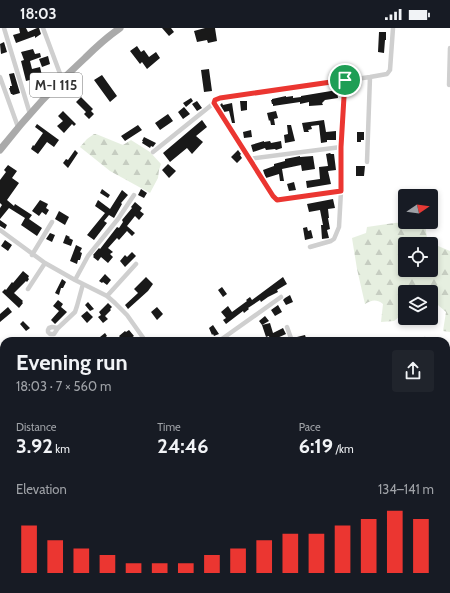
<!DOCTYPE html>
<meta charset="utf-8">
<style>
body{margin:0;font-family:Cabin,sans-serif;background:#20242c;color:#f1f3f6;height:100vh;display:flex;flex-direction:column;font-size:15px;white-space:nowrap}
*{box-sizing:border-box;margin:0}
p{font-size:13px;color:#9ea1a6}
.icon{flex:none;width:22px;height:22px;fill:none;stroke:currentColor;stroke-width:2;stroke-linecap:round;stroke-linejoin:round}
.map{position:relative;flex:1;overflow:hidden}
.details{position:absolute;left:0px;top:309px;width:450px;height:256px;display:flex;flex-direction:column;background:#171b24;border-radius:12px 12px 0 0;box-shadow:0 2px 6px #0003}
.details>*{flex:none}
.needle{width:26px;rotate:77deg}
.buttons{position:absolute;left:398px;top:161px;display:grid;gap:8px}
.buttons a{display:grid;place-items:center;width:40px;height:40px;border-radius:4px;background:#171b24;box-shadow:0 2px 6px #0003;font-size:20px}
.pin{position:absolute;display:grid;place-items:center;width:34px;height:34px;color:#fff;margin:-17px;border:2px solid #fff;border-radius:50%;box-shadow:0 1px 4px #0007}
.round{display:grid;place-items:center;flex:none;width:42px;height:42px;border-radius:4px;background:#20242c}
.head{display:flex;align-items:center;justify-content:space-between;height:68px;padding:0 16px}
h1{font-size:22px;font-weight:700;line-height:30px}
.figures{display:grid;grid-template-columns:repeat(3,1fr);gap:6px;height:68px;padding:4px 16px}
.figures div{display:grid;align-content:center}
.figures b{font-size:20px;font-weight:700}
.figures small{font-size:11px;font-weight:400}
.figures p{font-size:11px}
.chart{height:112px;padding:8px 16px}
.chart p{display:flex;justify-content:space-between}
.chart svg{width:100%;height:72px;margin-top:4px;stroke:#eb3631;stroke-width:6}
.status{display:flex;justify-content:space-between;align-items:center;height:28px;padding:0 20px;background:#171b24;direction:ltr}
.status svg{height:11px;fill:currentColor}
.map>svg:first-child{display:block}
</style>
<div class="status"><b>18:03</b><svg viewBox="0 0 49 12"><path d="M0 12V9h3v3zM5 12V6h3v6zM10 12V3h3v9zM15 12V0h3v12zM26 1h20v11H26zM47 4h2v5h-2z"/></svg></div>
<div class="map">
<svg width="450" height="565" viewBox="0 0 450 565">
<defs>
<pattern id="forest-firs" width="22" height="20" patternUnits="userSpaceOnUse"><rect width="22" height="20" fill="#e6efe0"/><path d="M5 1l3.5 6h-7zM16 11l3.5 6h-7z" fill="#c6cdc1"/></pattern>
</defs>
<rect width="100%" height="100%" fill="#fff"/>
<!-- forest -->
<path fill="url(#forest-firs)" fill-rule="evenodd" d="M94,106H96L123,117L131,112L150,124L161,136L159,142L158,150L150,165L110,143L80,119L87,111Z
M416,194L425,196L427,210L438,218L450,223V304L443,303L446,284L431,271V264H424L422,262L421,264H405V284L394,293L381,294L383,276C376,271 372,272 365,276L357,241L352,210L366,205L367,199L394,195ZM405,216H431V242H405Z
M80,561H105L107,565H82Z"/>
<!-- building -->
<path fill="#191919" d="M19,0H26L28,4L37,0H39L41,6L35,10V8L16,15L13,7L20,5Z
M162,0H171L174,4L169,8Z
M205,0H215L217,13L208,15L207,12L197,14L194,3Z
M379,4H386V12H385L384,25L378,24Z
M4,14L7,24L1,26L0,16Z
M137,18L141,24L144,22L149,29L156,24L160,30L147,41L142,34L140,36L130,23Z
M33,21L35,26L40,25L41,29L30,33L32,41L40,39L43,52L38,53L37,50L26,53L21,33L24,32L21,24Z
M48,28L50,36L42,39L39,31Z
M209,41L212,63L204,64L201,42Z
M14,45L20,65L13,67L12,66H11L9,60H10V58H12L9,46Z
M102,47L117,68L110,74L94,52Z
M337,62L338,70L325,72L322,75L323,77L309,78V74L300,76V74L273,78V76H272L271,72H272V71L286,68V69L293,68V70L301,69V68Z
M81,69L93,81L91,83L94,86L89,91L84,86L86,84L76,74Z
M191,70L193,73L186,79L183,75Z
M197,73L202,80L197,83L192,76Z
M240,73H247V82L241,83Z
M222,75L223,77L232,75L235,95H232L229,83L224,84L220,77Z
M184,79L190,86L183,91L178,84Z
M63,83L76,96L74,98L72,96L64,105L57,98L63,93L58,88Z
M276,83L278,90L274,91L275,97H271L270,92L269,93L267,85Z
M168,86L173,93L160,102L155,95Z
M202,92L207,99L196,108L203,114L192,126L187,120L170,134L163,125Z
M324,92L326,104L336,103V112H327V114L321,115L319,97L311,98L312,101L308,102L309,104H304L302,95Z
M37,96L59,112L54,119L47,114L38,126L31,121L33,117L34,118L43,105L35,99Z
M138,97L142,102L125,113L121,108Z
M287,97H291L295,113L285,115L284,107L288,106Z
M251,102L252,109L244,110L243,104Z
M357,104H364V112H361V114H357Z
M144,109L156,115L153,119L151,118L150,120L142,115L143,113H142Z
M264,113V114L270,113L271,115L281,113L282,120L276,122L275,121L266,122L265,120L253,124L251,117Z
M75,122L78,125L68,140L63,135L66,131L68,132Z
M238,122L241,126L240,127L242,130L237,135L231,129Z
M330,125L331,126H334L336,142L328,143L331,156L307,160L306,153L320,151L319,139L328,138L326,126Z
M300,128V129L313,128L315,141L302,143L301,137L282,141L284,153H280L279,146L266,150L265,148L263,142L274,138V136L285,133V131Z
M168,136L176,143L169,150L162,142Z
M8,137L17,143L12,150L19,155L7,172L14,178L15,176L32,187L29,191L42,200L37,208L21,197L25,190L9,180L0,191V180L2,177L0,175V152L6,144L4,142Z
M356,138H365L364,148H356Z
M294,154L296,162L289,163L287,156Z
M102,161L110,167L108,170L100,165Z
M141,161L147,165L144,170L138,167Z
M122,162L128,167L121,175L122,176L114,190L109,187L104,193L107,195L94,212L87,207L105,185L95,178L98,172L110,181Z
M333,171L335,180L328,181L329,190H328L330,201L327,202L329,210L322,211L321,197H323L320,182L309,184L307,176Z
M40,172L48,176L46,180L49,182L46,187L42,184L39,188L32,183Z
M135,174L142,180L140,183L144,186L139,192L135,188L127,198L135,205L132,208L127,203L119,212L117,210L108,220L113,224L110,226L113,229L108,235L101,229L98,233L93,229L94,228L93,227L99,220L100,221L117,199L119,200L123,194L122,192L132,180L131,179Z
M59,183L69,189L65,197L55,191Z
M0,192L7,197L5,201L0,198Z
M307,199L308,203L311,202L313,210L305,212L303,200Z
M50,205L55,207L52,214L46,211Z
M66,207L70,209L69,210L73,212L71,218L63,215Z
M5,212L12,217L8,223L1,218Z
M76,217L82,220L80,224L82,225L80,232H78L77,236L70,233Z
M132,224L136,228L125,239L120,233L125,227L127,229Z
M23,243L29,248L28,250L29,251L27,254L26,253L14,265L23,273L22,274L23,275L19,280L2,264L5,261L6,262L12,254L13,255Z
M105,246L111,252L107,257L103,254L102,255L99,253Z
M146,249L153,256L148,263L128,281L125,277L138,265L134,261Z
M283,249L287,256L277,262L278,264L268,269L261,274L260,272L248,280L249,281L244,285L243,283L226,296L223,292L226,290L221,284L228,278L232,284L247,273L246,272L250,269L252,272Z
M62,251L66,254L63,260H61L59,267L55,265Z
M222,259L227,266L223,269L218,262Z
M290,267L293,274L286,277L283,272L285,270Z
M58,272L63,276L61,279L67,284L55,296L51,292L59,283L53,278Z
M88,274L94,281L90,283L85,277Z
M108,275L112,279L110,281L111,282L105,288L108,291L103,295L98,289L101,287L99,284Z
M278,277L282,284L275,288L271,282Z
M8,279L12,284L0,294V286Z
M157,279L163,286L157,292L151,284Z
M87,283L93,289L87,295L81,288Z
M265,288L269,293L262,297L259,293Z
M23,293L30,300L26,303L20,296Z
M270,295L273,305L283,300L286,306L275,311V313H270L269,308L266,309L262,297Z
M213,297L219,306L214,308L213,306L212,307L209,300Z
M129,302L134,308L127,313H123L119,308L125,303L126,304Z
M105,305L107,308L101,313H95Z
M305,307L307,313H298L297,309Z
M4,348V368H2L0,358V349Z
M0,372L4,373L3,393H0Z
M0,399H1L4,409V411L0,412Z
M4,456V480L0,482V458Z
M4,503V528L0,519V505Z"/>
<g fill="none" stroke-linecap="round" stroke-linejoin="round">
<!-- minor -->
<path stroke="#cfcfcf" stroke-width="4.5" d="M4,0L30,86
M43,0L62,51
M0,49L18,99
M449,57L450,20
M214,75L273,168L277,172L341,163
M153,124L214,75L215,72L220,70L370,49L387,46L390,42L393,0
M249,131L341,119
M367,134L370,49
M0,202L45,235L75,252L107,268L115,275L127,287L144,311V313
M310,219L331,213L334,211L339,199L341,163V119L345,52
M32,227L52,194
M75,252L88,228L118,191L134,167
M28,261L45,235
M107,268L136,236
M52,299L58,300L54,306H50L48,304V302L49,300Z
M287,299L292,313
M58,300L75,284L77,278L83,256
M219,313L281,269
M424,313L425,311
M446,368L450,367
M0,492L4,491
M243,561L245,565"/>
<!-- primary -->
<path stroke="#aaa" stroke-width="7" d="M0,122C26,89 54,58 85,30C96,19 107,9 120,0"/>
</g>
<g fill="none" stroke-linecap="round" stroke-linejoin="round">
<defs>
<path id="route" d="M345,52L341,119V163L277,172L273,168L214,75L215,72L220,70Z"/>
</defs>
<!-- route casing -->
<use href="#route" stroke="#fff" stroke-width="8"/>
<!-- route -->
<use href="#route" stroke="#eb3631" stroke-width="5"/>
</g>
<g text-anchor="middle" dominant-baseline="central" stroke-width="4" stroke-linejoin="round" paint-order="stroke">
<!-- shield labels -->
<rect fill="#fff" stroke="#707070" stroke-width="1" x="30" y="45" width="52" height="24" rx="3"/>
<g font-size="14" font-weight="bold" fill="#323232">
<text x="56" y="57">M-I 115</text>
</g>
</g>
</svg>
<div class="buttons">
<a><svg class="needle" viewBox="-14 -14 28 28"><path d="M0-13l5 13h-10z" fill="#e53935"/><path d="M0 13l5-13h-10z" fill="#9ea1a6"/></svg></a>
<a><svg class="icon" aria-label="locate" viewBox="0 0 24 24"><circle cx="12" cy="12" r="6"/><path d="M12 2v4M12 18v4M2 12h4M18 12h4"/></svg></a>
<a><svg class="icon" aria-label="layers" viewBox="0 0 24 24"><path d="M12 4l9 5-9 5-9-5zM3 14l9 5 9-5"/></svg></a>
</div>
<div class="pin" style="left:345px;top:52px;background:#1e9e55"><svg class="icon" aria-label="arrive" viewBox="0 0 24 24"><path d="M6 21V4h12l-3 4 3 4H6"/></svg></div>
<section class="details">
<div class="head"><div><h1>Evening run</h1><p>18:03 · 7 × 560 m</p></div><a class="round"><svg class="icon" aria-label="share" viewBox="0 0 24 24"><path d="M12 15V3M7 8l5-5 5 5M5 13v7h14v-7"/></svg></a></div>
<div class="figures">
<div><p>Distance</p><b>3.92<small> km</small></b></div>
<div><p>Time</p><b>24:46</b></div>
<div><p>Pace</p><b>6:19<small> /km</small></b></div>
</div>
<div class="chart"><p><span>Elevation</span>134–141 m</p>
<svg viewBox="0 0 160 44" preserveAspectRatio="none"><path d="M5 44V15M15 44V24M25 44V29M35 44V33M45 44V38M55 44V38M65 44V38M75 44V33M85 44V29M95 44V24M105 44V20M115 44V20M125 44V15M135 44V11M145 44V6M155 44V11"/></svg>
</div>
</section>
</div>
